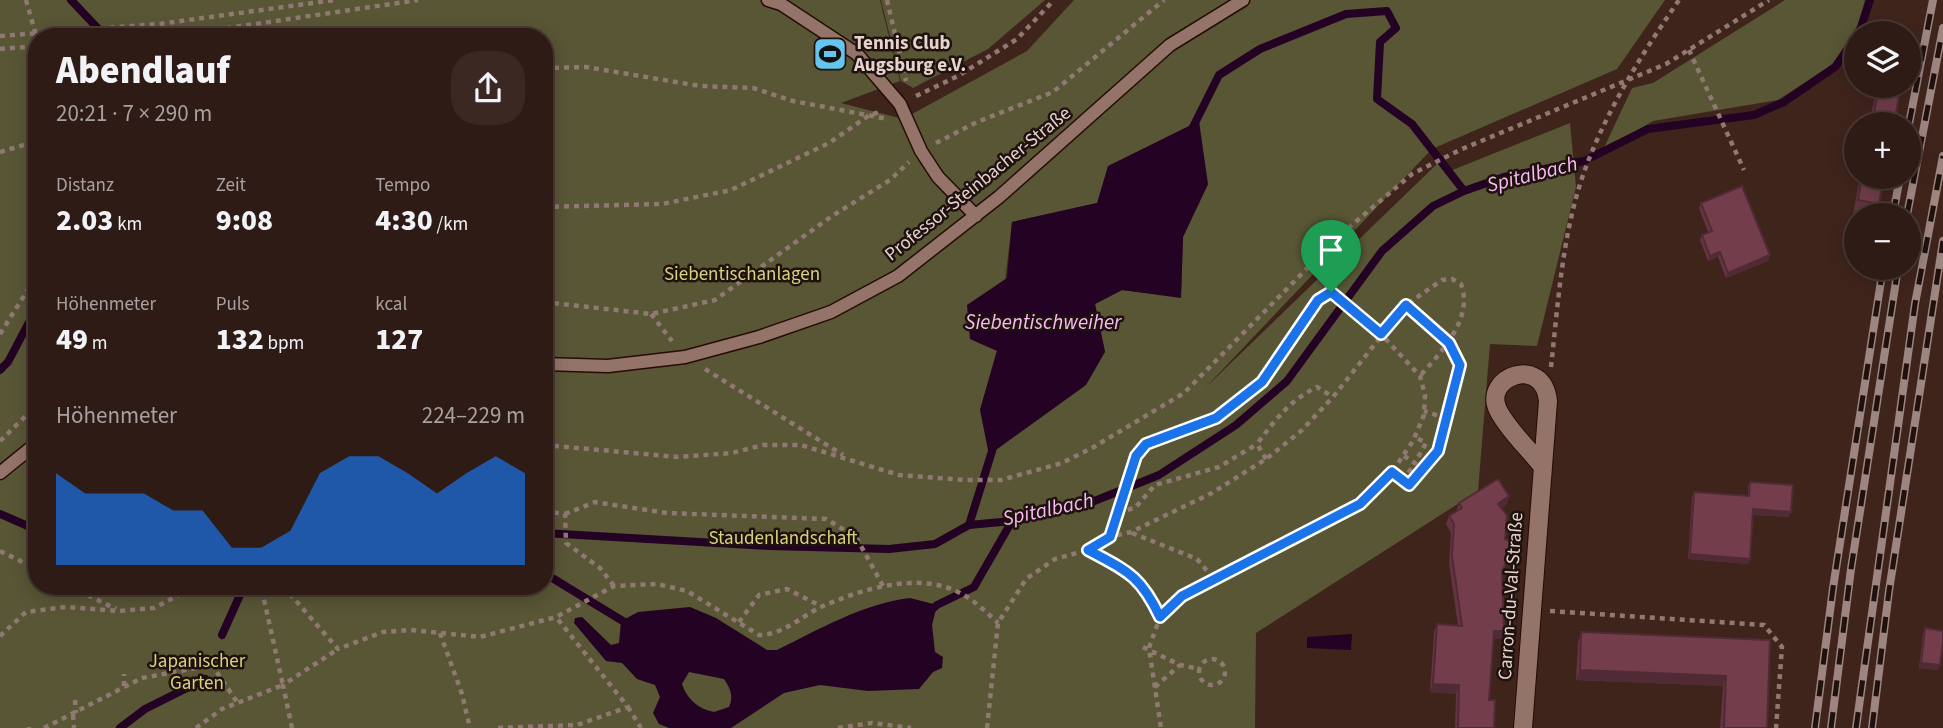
<!DOCTYPE html>
<html lang="de">
<meta charset="utf-8">
<style>
body{margin:0;font-family:"Source Sans 3",sans-serif;background:#3b2822;color:#f1f3f6;height:100vh;display:flex;flex-direction:column;font-size:26px;white-space:nowrap}
*{box-sizing:border-box;margin:0}
p{font-size:23px;color:#a7a1a0}
.icon{flex:none;width:38px;height:38px;fill:none;stroke:currentColor;stroke-width:2;stroke-linecap:round;stroke-linejoin:round}
.map{position:relative;flex:1;overflow:hidden}
.panel{position:absolute;left:28px;top:28px;width:525px;height:567px;display:flex;flex-direction:column;background:#2f1b15;border-radius:28px;box-shadow:0 4px 18px #0003,0 0 0 2px #4a3934}
.panel>*{flex:none}
.tools{position:absolute;left:1844px;top:21px;display:grid;gap:14px}
.tools a{display:grid;place-items:center;width:77px;height:77px;border-radius:50%;background:#2f1b15;box-shadow:0 4px 18px #0003,0 0 0 2px #4a3934;font-size:35px}
.pin{position:absolute;display:grid;place-items:center;width:60px;height:60px;color:#fff;margin:-72px -30px;border-radius:50% 50% 50% 0;rotate:-45deg;box-shadow:0 0 7px #0007}
.pin .icon{rotate:45deg}
.round{display:grid;place-items:center;flex:none;width:74px;height:74px;border-radius:28px;background:#3b2822}
.summary{display:flex;align-items:center;justify-content:space-between;height:119px;padding:0 28px}
h1{font-size:38px;font-weight:800;line-height:52px}
.metrics{display:grid;grid-template-columns:repeat(3,1fr);gap:10px;height:119px;padding:7px 28px}
.metrics div{display:grid;align-content:center}
.metrics b{font-size:30px;font-weight:800}
.metrics small{font-size:19px;font-weight:400}
.metrics p{font-size:19px}
.chart{height:196px;padding:14px 28px}
.chart p{display:flex;justify-content:space-between}
.chart svg{width:100%;height:126px;margin-top:7px;fill:#1a73e8;opacity:.7}
.map>svg:first-child{display:block}
</style>
<div class="map">
<svg width="1943" height="728" viewBox="0 0 1943 728">
<rect width="100%" height="100%" fill="#3f241c"/>
<!-- green -->
<path fill="#585635" fill-rule="evenodd" d="M0,0H880L900,81L841,103L903,119L1027,51L1074,0H1665L1617,69L1432,149L1205,388L1439,162L1450,171L1570,123L1576,187L1537,346L1490,344L1478,491L1256,633L1255,728H0ZM37,37H544V586H37ZM1208,184L1183,237L1181,297L1122,290L1095,304L1105,352L980,410L997,350L1012,222L1097,203Z
M881,0H1045L988,49L913,88L901,81Z
M1785,0H1865L1858,25L1833,64L1778,100L1653,121L1603,150L1632,88L1653,83Z"/>
<!-- water -->
<path fill="#240223" fill-rule="evenodd" d="M1199,121L1208,184L1183,237L1181,298L1122,290L1095,304L1105,352L1086,385L989,455L980,410L997,351L970,339L967,305L1007,278L1012,222L1097,203L1108,166Z
M910,598L937,605L932,625L935,652L943,657L942,668L933,672L919,689L868,691L820,685L784,693L731,728H669L659,724L653,713L660,697L655,685L637,679L622,663L606,661L574,623L575,618L582,617L611,645L619,643L621,621L638,612L690,607L716,618L767,650H777C820,629 862,604 910,598ZM689,672L724,679C730,688 734,696 729,707L714,712C698,709 687,699 682,684Z
M1352,634L1351,650L1307,648V637Z"/>
<g fill="none" stroke-linecap="round" stroke-linejoin="round">
<!-- stream -->
<path stroke="#240223" stroke-width="8" d="M71,0L106,37
M1859,33L1870,0
M1192,129L1219,75L1260,49L1346,14L1387,11L1396,28L1380,42L1377,99L1412,124L1464,191
M0,370L8,362L37,307
M0,514L37,530
M969,525L993,448
M544,533L769,546L889,549L935,544L969,525L1012,521L1087,504L1159,475L1236,425L1287,381L1382,251L1433,206L1464,191L1504,177L1584,161L1648,129L1754,115L1784,102L1835,67L1857,36
M544,573L631,626
M930,611L937,605L974,587L1012,521
M222,635L244,586
M120,728L145,709L205,679"/>
<defs>
<path id="lane" d="M768,0L781,4L857,54L900,104L921,151L938,177L976,216
M544,364L608,366L685,357L759,337L831,312L898,276L999,197L1170,45L1243,0
M0,473L37,443"/>
<path id="street" d="M1523,728L1548,401C1543,354 1482,377 1498,410C1508,430 1529,449 1542,466"/>
</defs>
<!-- lane casing -->
<use href="#lane" stroke="#250c06" stroke-width="15"/>
<!-- street casing -->
<use href="#street" stroke="#250c06" stroke-width="20"/>
<!-- path -->
<path stroke="#907972" stroke-width="4.5" stroke-dasharray="5 5" stroke-linecap="butt" d="M26,0L37,39
M887,0L906,81
M0,36L159,24L335,0
M167,37L418,0
M0,49L37,46
M1689,50L1744,170
M544,68L586,67L700,86L753,88L793,101L888,119
M916,96L958,76L1017,39L1054,0
M936,143L977,122L1053,92L1164,0
M0,152L37,141
M544,207L662,204L731,190L829,143L868,116L882,111
M544,302L651,314L715,300L832,216L890,180L909,162
M1406,305L1449,343L1460,365L1453,385L1455,393L1448,419L1424,411
M651,314L672,341
M544,315L553,303
M0,334L37,275
M1551,367C1558,304 1562,238 1582,178C1604,114 1641,55 1679,0
M705,369L843,455
M0,441L37,405
M544,445L678,457L732,453L763,445H801L899,475L965,480H1001L1062,463L1092,448L1184,393L1340,235L1412,174L1462,149L1666,64L1769,0
M1404,456L1415,463L1426,443L1415,437
M1266,459L1257,444C1275,420 1290,400 1317,387L1333,397
M1392,472L1409,485L1432,460L1448,419
M1403,481L1415,463
M544,511L565,514L566,543L600,568L614,586
M1118,512L1135,508L1155,485L1219,467L1257,444
M565,514L595,502L667,513L826,519L856,537L883,586
M1132,533L1197,559L1213,578
M1110,537L1136,456L1146,444L1216,418L1262,382L1318,300L1331,292L1381,334L1420,376L1425,395L1424,415L1413,441L1392,472L1360,504L1182,596L1160,617L1149,648L1161,728
M1088,550C1127,571 1140,576 1160,617
M0,551L37,569
M70,586L116,609
M283,586L338,649L383,632L411,630L480,637L556,617L614,586L657,584L687,591L759,635C783,635 800,617 821,607C859,590 915,572 956,591C972,598 985,611 998,623
M1550,611L1764,625L1782,647L1776,728
M739,622L759,595L787,589L821,606
M440,633L462,694L470,728
M0,636L26,612L66,607L119,611L154,608L196,586
M1143,647L1180,665L1199,669
M1199 672a13 13 0 1 1 26 0a13 13 0 1 1-26 0Z
M124,686V674
M1155,687L1180,665
M75,700L76,713
M628,707L641,728
M73,715L74,728
M29,727V728
M44,728L142,678L212,665L237,702
M196,728L222,709L283,685L261,586
M292,728L283,685L338,649
M498,728L577,725L628,707L556,617
M838,728L872,723L911,728
M987,728L998,623L1026,579L1055,559L1088,550L1110,537L1131,532L1212,493L1266,459L1301,431L1333,397L1406,305L1442,280L1452,279L1461,284C1474,319 1441,352 1420,376"/>
<!-- lane -->
<use href="#lane" stroke="#947369" stroke-width="12"/>
<!-- street -->
<use href="#street" stroke="#947369" stroke-width="18"/>
<defs>
<path id="rail" d="M1909,124L1933,0
M1893,215L1900,177
M1907,215L1943,28
M1815,728L1833,588L1883,268
M1831,728L1851,569L1898,268
M1856,728L1915,304L1943,156
M1872,728L1889,591L1943,241"/>
</defs>
<!-- rail casing -->
<use href="#rail" stroke="#9d8680" stroke-width="8"/>
<!-- rail -->
<use href="#rail" stroke="#1e110e" stroke-width="5" stroke-dasharray="16" stroke-linecap="butt"/>
</g>
<!-- wall -->
<path fill="#633441" d="M1877,86H1901L1894,124H1869Z
M1860,177H1884L1879,204L1875,215L1853,214Z
M1701,203L1770,255L1768,261L1726,278L1718,257L1708,261L1700,240L1702,235L1708,232L1699,208Z
M1750,482L1789,517L1753,515L1750,559L1748,564L1688,559L1692,497L1694,492L1748,496V487Z
M1509,496L1506,505L1502,508L1501,639H1493L1489,700L1494,728H1455L1456,694L1430,692L1434,632L1437,624L1458,625L1449,564L1451,533L1446,524L1449,516L1456,512L1459,503Z
M1925,628L1938,670L1919,668L1923,634Z
M1581,632L1770,640L1767,728H1720L1723,686L1576,680L1578,643Z"/>
<!-- shaded-wall -->
<path fill="#502b35" d="M1720,252L1718,257L1708,261L1710,256Z
M1770,255L1768,261L1726,278L1728,273Z
M1509,496L1506,505L1495,512L1498,504Z
M1753,509L1791,512L1789,517L1751,515Z
M1690,554L1750,559L1748,564L1688,559Z
M1494,631H1504L1501,639H1491Z
M1921,663L1940,665L1938,670L1919,668Z
M1580,670L1726,676L1723,686L1576,680Z
M1433,684L1459,685L1456,694L1430,692Z"/>
<!-- building -->
<path fill="#733d4c" stroke="#502b35" stroke-width="2" d="M1879,86H1901L1894,124H1872Z
M1862,177H1884L1879,204L1858,200Z
M1742,186L1770,255L1728,273L1720,252L1710,256L1702,235L1712,231L1701,203Z
M1498,479L1509,496L1498,504L1507,515L1505,539L1514,543L1502,572L1504,631H1494L1489,700H1495L1494,728H1458L1459,685L1433,684L1437,624L1462,626L1452,556L1454,524L1449,516L1462,508L1459,503Z
M1750,482L1793,485L1791,512L1753,509L1750,559L1690,554L1694,492L1749,496Z
M1925,628L1943,631V642L1940,665L1921,663Z
M1581,632L1770,640L1767,728H1724L1726,676L1580,670Z"/>
<g fill="none" stroke-linecap="round" stroke-linejoin="round">
<defs>
<path id="route" d="M1331,292L1381,334L1406,305L1449,343L1460,365L1438,451L1409,485L1392,472L1360,504L1182,596L1160,617C1140,575 1127,571 1088,550L1110,537L1136,456L1146,444L1216,418L1262,382L1318,300Z"/>
</defs>
<!-- route casing -->
<use href="#route" stroke="#fff" stroke-width="14"/>
<!-- route -->
<use href="#route" stroke="#1a73e8" stroke-width="9"/>
</g>
<!-- icons -->
<defs>
<symbol id="stadium-square" viewBox="-11 -11 22 22"><rect x="-9" y="-9" width="18" height="18" rx="4" fill="#64c5ee" stroke="#1e110e"/><path d="M0-5a6.5 5 0 1 0 0 10a6.5 5 0 1 0 0-10ZM-3.5-1.8h7v3.6h-7Z" fill="#111"/></symbol>
</defs>
<g fill-rule="evenodd">
<use href="#stadium-square" x="811" y="35" width="38" height="38"/>
</g>
<g text-anchor="middle" dominant-baseline="central" stroke-width="5" stroke-linejoin="round" paint-order="stroke">
<!-- poi labels -->
<g font-size="19" font-weight="bold" fill="#e6d3ce" stroke="#1e110e" text-anchor="start">
<text x="854" y="43">Tennis Club<tspan x="854" dy="22">Augsburg e.V.</tspan></text>
</g>
<!-- street labels -->
<g font-size="19" fill="#e6d3ce" stroke="#1e110e">
<text transform="translate(978 184) rotate(-39)">Professor-Steinbacher-Straße</text>
<text transform="translate(1511 596) rotate(-86)">Carron-du-Val-Straße</text>
</g>
<!-- park labels -->
<g font-size="19" fill="#d8d27d" stroke="#1e110e">
<text x="742" y="274">Siebentischanlagen</text>
<text x="783" y="538">Staudenlandschaft</text>
<text x="197" y="661">Japanischer<tspan x="197" dy="22">Garten</tspan></text>
</g>
<!-- water labels -->
<g font-size="21" font-style="italic" fill="#fabaf5" stroke="#1e110e">
<text transform="translate(1532 174) rotate(-14)">Spitalbach</text>
<text x="1043" y="322">Siebentischweiher</text>
<text transform="translate(1048 509) rotate(-12)">Spitalbach</text>
</g>
</g>
</svg>
<div class="tools">
<a><svg class="icon" aria-label="layers" viewBox="0 0 24 24"><path d="M12 4l9 5-9 5-9-5zM3 14l9 5 9-5"/></svg></a>
<a>+</a>
<a>−</a>
</div>
<div class="pin" style="left:1331px;top:292px;background:#1e9e55"><svg class="icon" aria-label="arrive" viewBox="0 0 24 24"><path d="M6 21V4h12l-3 4 3 4H6"/></svg></div>
<section class="panel">
<div class="summary"><div><h1>Abendlauf</h1><p>20:21 · 7 × 290 m</p></div><a class="round"><svg class="icon" aria-label="share" viewBox="0 0 24 24"><path d="M12 15V3M7 8l5-5 5 5M5 13v7h14v-7"/></svg></a></div>
<div class="metrics">
<div><p>Distanz</p><b>2.03<small> km</small></b></div>
<div><p>Zeit</p><b>9:08</b></div>
<div><p>Tempo</p><b>4:30<small> /km</small></b></div>
</div>
<div class="metrics">
<div><p>Höhenmeter</p><b>49<small> m</small></b></div>
<div><p>Puls</p><b>132<small> bpm</small></b></div>
<div><p>kcal</p><b>127</b></div>
</div>
<div class="chart"><p><span>Höhenmeter</span>224–229 m</p>
<svg viewBox="0 0 160 44" preserveAspectRatio="none"><path d="M0 44V12L10 19L20 19L30 19L40 25L50 25L60 38L70 38L80 32L90 12L100 6L110 6L120 12L130 19L140 12L150 6L160 12V44z"/></svg>
</div>
</section>
</div>
